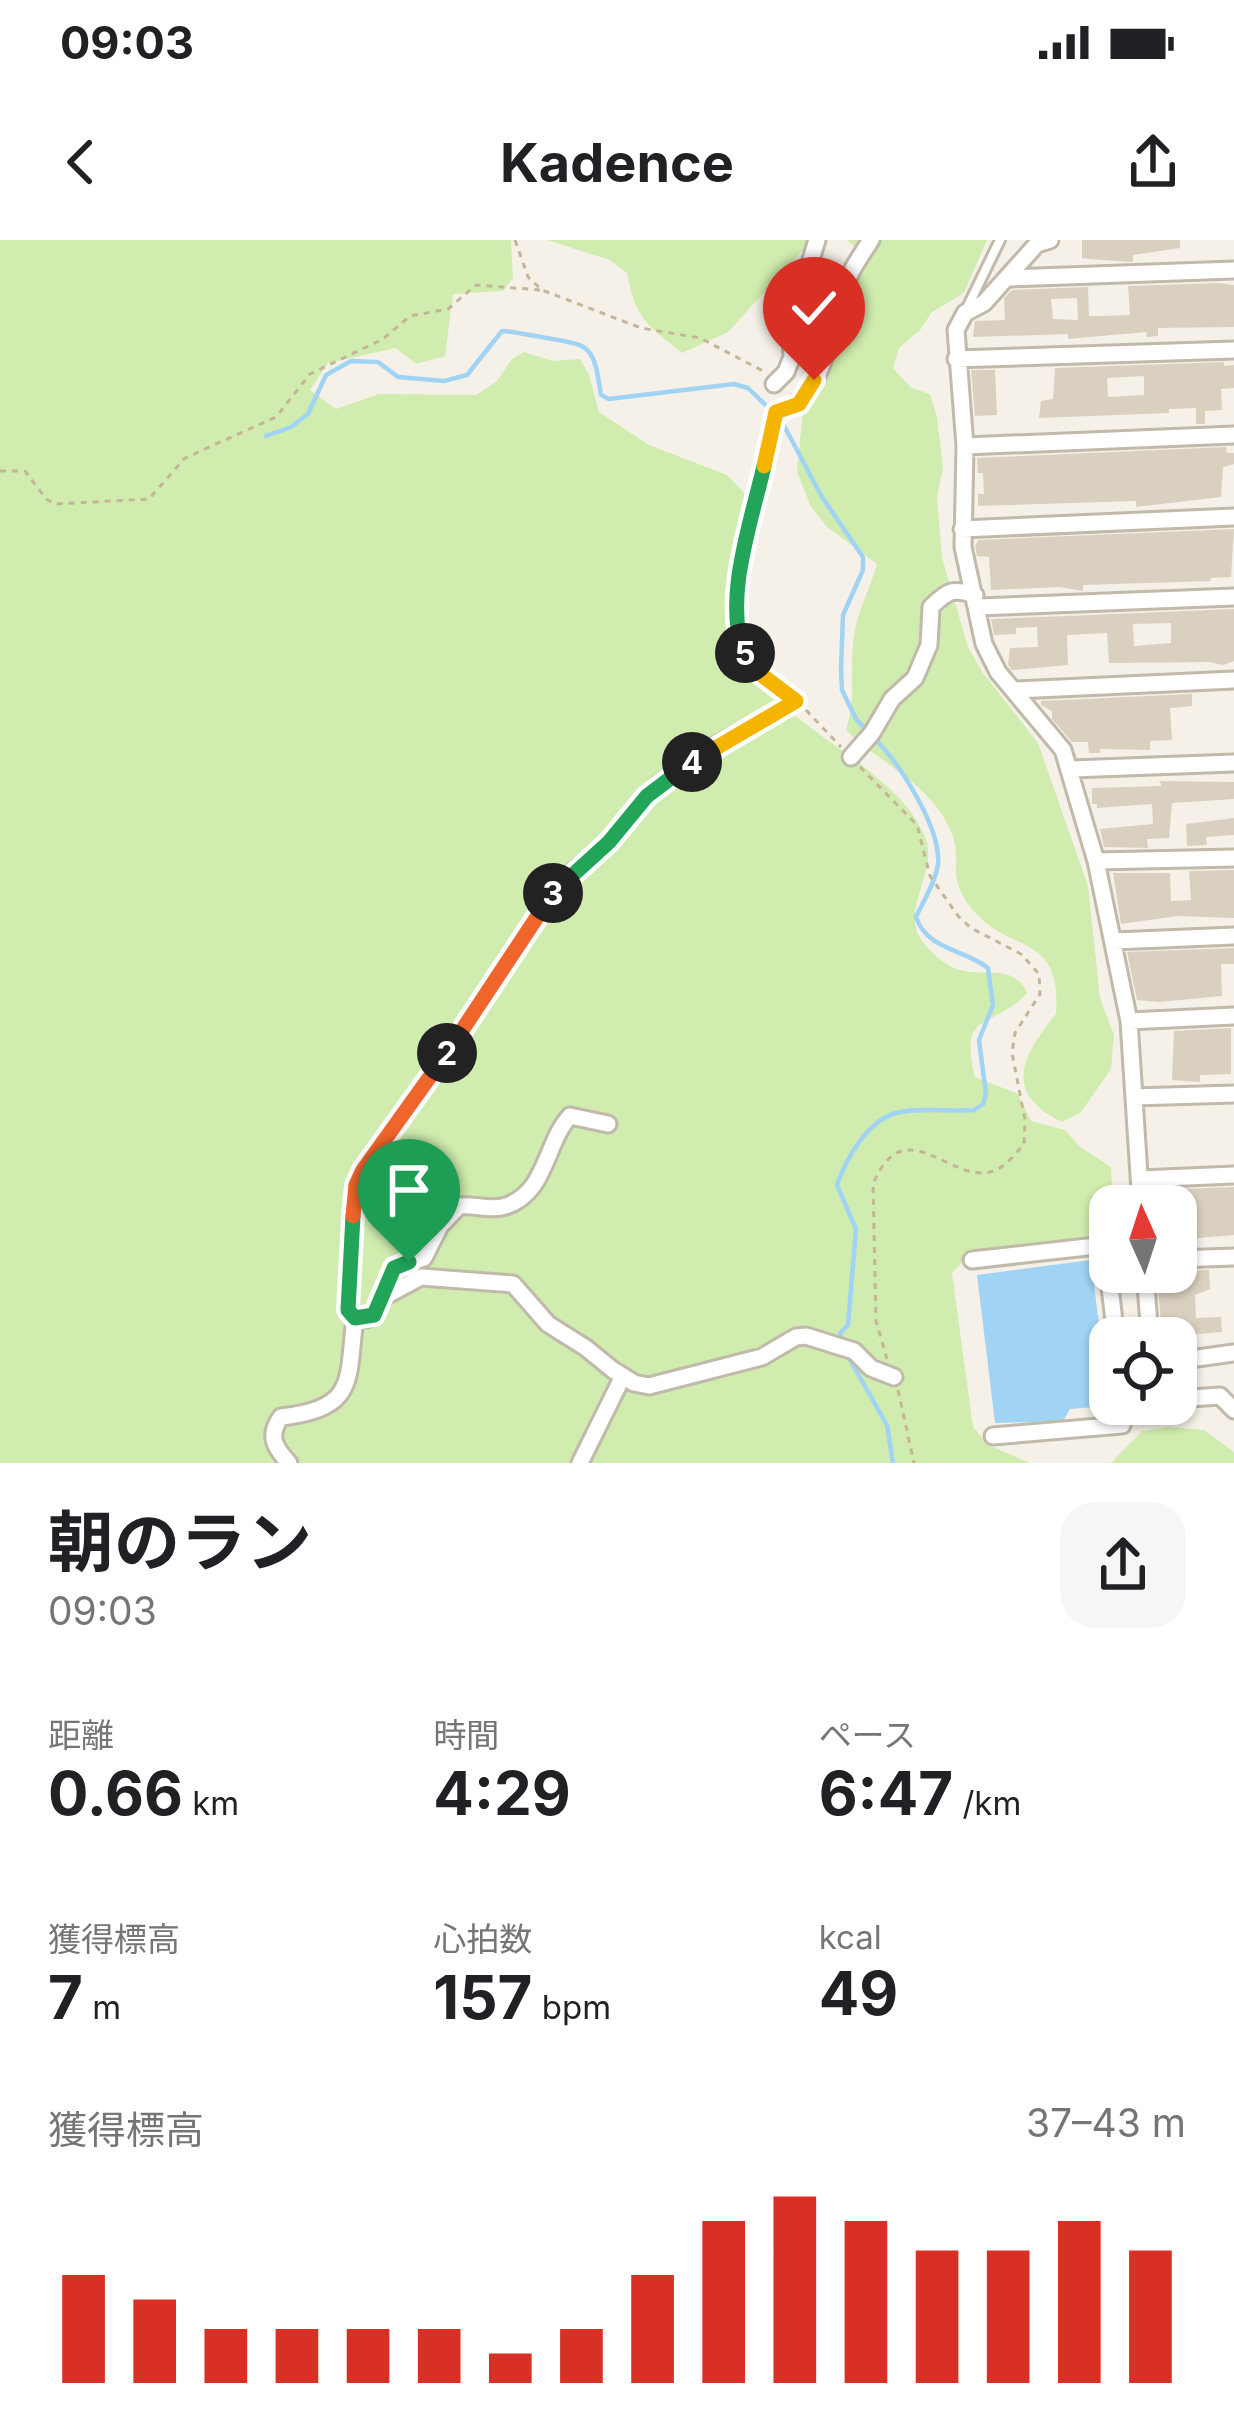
<!DOCTYPE html>
<html lang="ja">
<meta charset="utf-8">
<style>
body{margin:0;font-family:Inter,"Noto Sans JP",sans-serif;background:#f6f6f6;color:#202124;height:100vh;display:flex;flex-direction:column;font-size:45px;white-space:nowrap}
*{box-sizing:border-box;margin:0}
p{font-size:39px;color:#757577}
.icon{flex:none;width:66px;height:66px;fill:none;stroke:currentColor;stroke-width:2;stroke-linecap:round;stroke-linejoin:round}
.map{position:relative;height:1223px;overflow:hidden}
.drawer{display:flex;flex-direction:column;background:#fff;flex:1}
.drawer>*{flex:none}
.needle{width:78px;rotate:357deg}
.fabs{position:absolute;left:1089px;top:945px;display:grid;gap:24px}
.fabs a{display:grid;place-items:center;width:108px;height:108px;border-radius:24px;background:#fff;box-shadow:0 3px 9px #0004;font-size:60px}
.pin{position:absolute;display:grid;place-items:center;width:102px;height:102px;color:#fff;margin:-123px -51px;border-radius:50% 50% 50% 0;rotate:-45deg;box-shadow:0 0 12px #0007}
.pin .icon{rotate:45deg}
.km{position:absolute;width:60px;height:60px;margin:-30px;border-radius:50%;background:#222;color:#fff;font-size:33px;line-height:60px;text-align:center}
.round{display:grid;place-items:center;flex:none;width:126px;height:126px;border-radius:36px;background:#f6f6f6}
.overview{display:flex;align-items:center;justify-content:space-between;height:204px;padding:0 48px}
h1{font-size:66px;font-weight:700;line-height:90px}
.metrics{display:grid;grid-template-columns:repeat(3,1fr);gap:18px;height:204px;padding:12px 48px}
.metrics div{display:grid;align-content:center}
.metrics b{font-size:60px;font-weight:700}
.metrics small{font-size:33px;font-weight:400}
.metrics p{font-size:33px}
.chart{height:336px;padding:24px 48px}
.chart p{display:flex;justify-content:space-between}
.chart svg{width:100%;height:216px;margin-top:12px;stroke:#d93025;stroke-width:6}
.status{display:flex;justify-content:space-between;align-items:center;height:84px;padding:0 60px;background:#fff;direction:ltr}
.status svg{height:33px;fill:currentColor}
header{display:flex;justify-content:space-between;align-items:center;height:156px;padding:0 48px;background:#fff;font-size:54px;font-weight:700}
.map>svg:first-child{display:block}
</style>
<div class="status"><b>09:03</b><svg viewBox="0 0 49 12"><path d="M0 12V9h3v3zM5 12V6h3v6zM10 12V3h3v9zM15 12V0h3v12zM26 1h20v11H26zM47 4h2v5h-2z"/></svg></div>
<header><svg class="icon" aria-label="back" viewBox="0 0 24 24"><path d="M15 5l-7 7 7 7"/></svg>Kadence<svg class="icon" aria-label="share" viewBox="0 0 24 24"><path d="M12 15V3M7 8l5-5 5 5M5 13v7h14v-7"/></svg></header>
<div class="map">
<svg width="1234" height="1223" viewBox="0 0 1234 1223">
<rect width="100%" height="100%" fill="#f5f1e8"/>
<!-- green -->
<path fill="#d0ecae" d="M0,0H511L513,38L503,51L453,54L445,116L416,124L396,108L328,123L310,150L336,169L379,154L476,155L496,142L512,119L524,112L553,121L580,119L589,135L599,172L649,205L727,235L746,255C746,273 749,292 748,310C746,338 729,360 734,390C746,476 887,514 924,594C942,633 894,671 926,706C936,717 950,729 964,731C990,736 1015,725 1027,753C992,791 958,768 975,837L1018,854L1031,881L1065,890L1080,907L1111,927L1113,966H1110L1101,994L1070,1007L970,1014L952,1033L973,1187L988,1205L1030,1223H0Z
M547,0H812L728,92L682,113C647,85 635,78 627,33L610,20Z
M847,0H987L964,53L932,72L920,90L899,108L893,128L911,148L930,154L937,177L943,228L937,257L942,318L968,407L983,433L1038,503L1088,646L1100,758L1114,795L1111,829L1081,872L1062,882C1002,852 1022,816 1056,774C1062,691 1009,715 972,669C944,633 964,621 951,592C932,544 880,524 846,490C856,457 850,438 853,405C855,375 869,352 877,324L827,287L811,267L797,232L811,91L838,57L862,13Z
M1170,1187L1204,1190L1234,1212V1223H1111L1142,1191Z"/>
<!-- water -->
<path fill="#a1d3f5" d="M1091,1020L1109,1166L1070,1169L1063,1181L995,1183L977,1035Z"/>
<g fill="none" stroke-linecap="round" stroke-linejoin="round">
<!-- stream -->
<path stroke="#a1d3f5" stroke-width="4.5" d="M266,196L291,187L308,174L326,135L351,121L378,122L398,137L444,141L467,135L502,91C516,92 528,95 541,97C590,106 593,101 601,155L609,159L734,144L748,148L781,180L822,257L863,317V330L843,375L841,429L842,450L856,479L867,491
M842,1100L840,1093L848,1085L856,989L837,945C846,919 867,881 896,873C921,867 949,872 974,870L983,864L986,854L979,800L993,765L988,728C964,709 927,710 916,677C923,662 936,641 938,624C941,588 900,524 875,499
M845,1111L887,1185L893,1223"/>
</g>
<!-- building -->
<path fill="#dad0bf" fill-rule="evenodd" d="M1082,0H1180V8L1133,15V22L1089,19L1082,18Z
M1219,43L1234,45V87L1158,88V96L1147,97L1146,92L1068,99V94L973,97L975,81L1005,80L1004,58L1012,50L1088,47L1089,76H1101L1130,75L1128,46ZM1077,58L1078,80L1053,79L1051,59Z
M1224,122V126L1234,125V148L1221,149L1222,170L1205,171V184H1196V168L1169,169V173L1039,178L1041,161L1053,159L1055,128ZM1144,136V155L1108,157L1107,138Z
M971,130H995L997,175L975,176Z
M1226,207L1227,213H1234V224L1223,227L1221,257L1136,267V261L978,266V254H984L983,233H978L977,218Z
M1234,289L1231,337L1210,338L1211,341L1083,345V351L1060,347L991,350L989,317L977,316L975,306L978,300Z
M1234,369V421L1223,425L1209,422L1109,423L1107,393L1067,395L1068,425L1012,430L1008,425L1010,408L1038,407L1037,387L1016,388V394L994,395L991,379ZM1171,383V403L1134,406L1133,384Z
M1192,454V466L1170,468L1172,500L1150,501V510L1100,509V513H1089L1088,502H1072L1052,479V471L1041,465V461Z
M1160,541L1234,542V559L1172,563L1169,598L1147,599L1148,608L1104,607L1100,589L1153,584L1152,564L1097,568V564H1092V548L1161,546Z
M1234,578V595L1206,597L1207,605L1187,606L1186,584Z
M1234,630V678L1178,676L1121,684L1113,633H1170L1171,661L1191,660L1189,631Z
M1234,708V724H1221L1222,756L1159,762L1137,760L1127,712Z
M1231,788V834L1200,835V842L1172,840L1174,791Z
M1234,947V995L1187,999L1189,962L1153,966L1152,950Z
M1209,1030L1210,1049L1195,1055L1196,1078L1221,1077L1222,1092L1162,1097L1157,1032Z"/>
<g fill="none" stroke-linecap="round" stroke-linejoin="round">
<defs>
<path id="lane" d="M965,72L1000,0"/>
<path id="street" d="M1050,0L1037,4L984,63L965,73L956,90L965,206L963,307L984,404L998,432L1063,510L1096,621L1129,781L1141,966
M1010,38L1234,30
M956,119L1234,110
M774,144L786,132L792,117L790,63L805,39L817,0
M776,172C824,163 829,92 843,51C849,32 860,17 871,0
M965,206L1234,195
M962,289L1234,277
M978,367L1234,357
M1016,450L1234,440
M851,517L872,493L892,459L915,438L929,405L931,367C948,350 953,348 975,355
M1071,529L1234,523
M1096,621L1234,618
M1114,701L1234,696
M1129,781L1234,776
M1134,857L1234,854
M608,884L570,876C545,903 547,952 506,966C491,971 474,964 459,966L440,986L424,1018L395,1027L374,1075L367,1079L355,1078L348,1070C351,1028 346,967 363,930L435,830L551,656L563,640L609,602L658,545L711,508L796,461
M1140,939L1234,935
M1176,1019L1234,1017
M972,1020L1105,1005L1116,1098
M1145,1032L1150,1098
M384,1057L421,1037L513,1044L548,1084L586,1108L613,1130L634,1143L649,1146L762,1117L796,1097L806,1096L854,1111L871,1128L894,1137
M1176,1121L1234,1113
M1176,1159L1220,1156L1234,1170
M993,1196L1122,1185L1127,1164
M289,1223C275,1208 267,1196 281,1177C357,1168 347,1142 355,1078
M580,1223L623,1136"/>
</defs>
<!-- lane casing -->
<use href="#lane" stroke="#c1b9aa" stroke-width="14"/>
<!-- street casing -->
<use href="#street" stroke="#c1b9aa" stroke-width="21"/>
<!-- path -->
<path stroke="#c4b59a" stroke-width="3" stroke-dasharray="6 6" stroke-linecap="butt" d="M515,0L528,37L542,50L641,88L700,98L765,132
M773,186C764,229 726,361 737,397C746,422 764,439 785,453
M0,231H25L46,259L55,264L149,259L185,218L276,177L310,134L383,99L410,76L448,69L476,45L540,50
M806,470L841,507
M860,527L917,585L930,636L958,676L971,688L1021,714L1039,734L1040,754L1015,793L1012,813L1025,880L1024,904C1016,913 1007,925 996,930C952,949 906,866 873,944L876,1081L887,1119
M898,1150L914,1223"/>
<!-- lane -->
<use href="#lane" stroke="#fff" stroke-width="8"/>
<!-- street -->
<use href="#street" stroke="#fff" stroke-width="15"/>
</g>
<g fill="none" stroke-linecap="round" stroke-linejoin="round">
<defs>
<path id="split-1" d="M353,976L348,1070L355,1078L374,1075L394,1028L409,1022"/>
<path id="split-2" d="M353,976L356,945L363,930L447,813"/>
<path id="split-3" d="M447,813L553,653"/>
<path id="split-4" d="M553,653L609,602L647,556L692,522"/>
<path id="split-5" d="M692,522L796,461L759,433L745,413"/>
<path id="split-6" d="M745,413C722,363 752,279 764,226"/>
<path id="split-7" d="M764,226L776,172L799,164L814,140"/>
</defs>
<!-- split-1 casing -->
<use href="#split-1" stroke="#fff" stroke-width="24"/>
<!-- split-2 casing -->
<use href="#split-2" stroke="#fff" stroke-width="24"/>
<!-- split-3 casing -->
<use href="#split-3" stroke="#fff" stroke-width="24"/>
<!-- split-4 casing -->
<use href="#split-4" stroke="#fff" stroke-width="24"/>
<!-- split-5 casing -->
<use href="#split-5" stroke="#fff" stroke-width="24"/>
<!-- split-6 casing -->
<use href="#split-6" stroke="#fff" stroke-width="24"/>
<!-- split-7 casing -->
<use href="#split-7" stroke="#fff" stroke-width="24"/>
<!-- split-1 -->
<use href="#split-1" stroke="#22a559" stroke-width="15"/>
<!-- split-2 -->
<use href="#split-2" stroke="#f0652b" stroke-width="15"/>
<!-- split-3 -->
<use href="#split-3" stroke="#f0652b" stroke-width="15"/>
<!-- split-4 -->
<use href="#split-4" stroke="#22a559" stroke-width="15"/>
<!-- split-5 -->
<use href="#split-5" stroke="#f5b400" stroke-width="15"/>
<!-- split-6 -->
<use href="#split-6" stroke="#22a559" stroke-width="15"/>
<!-- split-7 -->
<use href="#split-7" stroke="#f5b400" stroke-width="15"/>
</g>
</svg>
<div class="fabs">
<a><svg class="needle" viewBox="-14 -14 28 28"><path d="M0-13l5 13h-10z" fill="#e53935"/><path d="M0 13l5-13h-10z" fill="#757577"/></svg></a>
<a><svg class="icon" aria-label="locate" viewBox="0 0 24 24"><circle cx="12" cy="12" r="6"/><path d="M12 2v4M12 18v4M2 12h4M18 12h4"/></svg></a>
</div>
<div class="pin" style="left:409px;top:1022px;background:#1e9e55"><svg class="icon" aria-label="arrive" viewBox="0 0 24 24"><path d="M6 21V4h12l-3 4 3 4H6"/></svg></div>
<div class="pin" style="left:814px;top:140px;background:#d93025"><svg class="icon" aria-label="check" viewBox="0 0 24 24"><path d="M5 12l5 5 9-10"/></svg></div>
<b class="km" style="left:447px;top:813px">2</b>
<b class="km" style="left:553px;top:653px">3</b>
<b class="km" style="left:692px;top:522px">4</b>
<b class="km" style="left:745px;top:413px">5</b>
</div>
<section class="drawer">
<div class="overview"><div><h1>朝のラン</h1><p>09:03</p></div><a class="round"><svg class="icon" aria-label="share" viewBox="0 0 24 24"><path d="M12 15V3M7 8l5-5 5 5M5 13v7h14v-7"/></svg></a></div>
<div class="metrics">
<div><p>距離</p><b>0.66<small> km</small></b></div>
<div><p>時間</p><b>4:29</b></div>
<div><p>ペース</p><b>6:47<small> /km</small></b></div>
</div>
<div class="metrics">
<div><p>獲得標高</p><b>7<small> m</small></b></div>
<div><p>心拍数</p><b>157<small> bpm</small></b></div>
<div><p>kcal</p><b>49</b></div>
</div>
<div class="chart"><p><span>獲得標高</span>37–43 m</p>
<svg viewBox="0 0 160 44" preserveAspectRatio="none"><path d="M5 44V22M15 44V27M25 44V33M35 44V33M45 44V33M55 44V33M65 44V38M75 44V33M85 44V22M95 44V11M105 44V6M115 44V11M125 44V17M135 44V17M145 44V11M155 44V17"/></svg>
</div>
</section>
